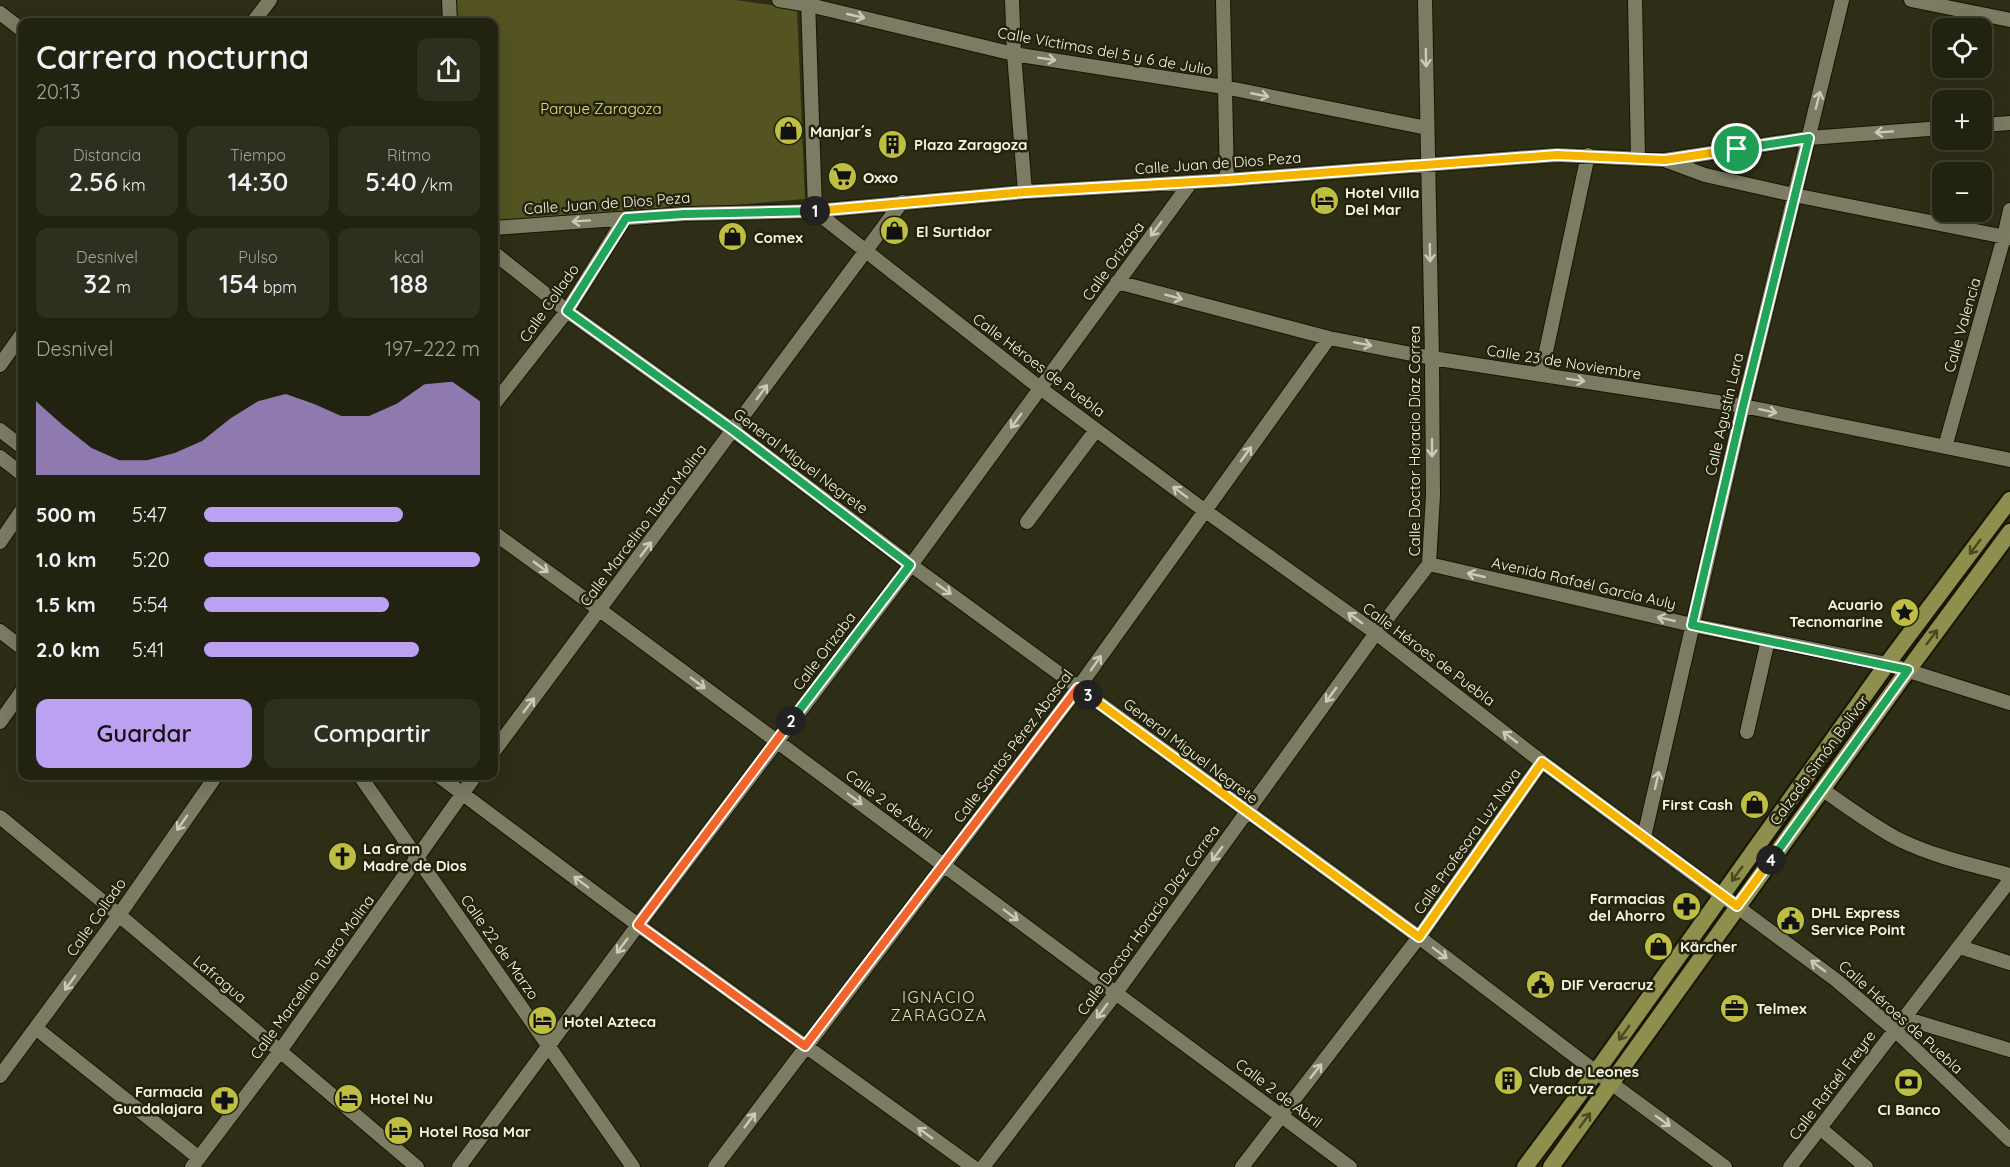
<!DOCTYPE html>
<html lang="es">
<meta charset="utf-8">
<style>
body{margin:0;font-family:Quicksand,sans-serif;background:#2e2f1f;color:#f1f3f6;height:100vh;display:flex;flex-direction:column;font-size:22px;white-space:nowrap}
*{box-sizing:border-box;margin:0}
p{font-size:20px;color:#a2a49f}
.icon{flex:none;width:33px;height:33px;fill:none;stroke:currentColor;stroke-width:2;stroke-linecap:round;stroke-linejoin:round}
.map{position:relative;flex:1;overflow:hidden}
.panel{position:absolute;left:18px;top:18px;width:480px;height:762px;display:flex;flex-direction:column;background:#221;border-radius:12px;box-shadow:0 6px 24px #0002,0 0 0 2px #3f3f31}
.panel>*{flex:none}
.tools{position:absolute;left:1932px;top:18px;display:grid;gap:12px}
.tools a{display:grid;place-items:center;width:60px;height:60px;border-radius:12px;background:#221;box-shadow:0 6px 24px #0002,0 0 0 2px #3f3f31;font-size:30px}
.pin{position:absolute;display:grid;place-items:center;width:51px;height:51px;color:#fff;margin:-26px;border:3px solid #fff;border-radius:50%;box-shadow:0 2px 6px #0007}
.km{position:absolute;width:30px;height:30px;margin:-15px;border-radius:50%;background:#222;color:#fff;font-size:16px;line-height:30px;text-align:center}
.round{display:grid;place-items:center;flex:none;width:63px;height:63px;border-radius:12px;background:#2e2f1f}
.overview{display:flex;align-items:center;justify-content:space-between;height:102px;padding:0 18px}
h1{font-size:33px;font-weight:600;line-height:45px}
.figures{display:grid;grid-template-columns:repeat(3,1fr);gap:9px;height:102px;padding:6px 18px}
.figures div{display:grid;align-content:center;border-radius:12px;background:#2e2f1f;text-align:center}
.figures b{font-size:26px;font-weight:600}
.figures small{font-size:16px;font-weight:400}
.figures p{font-size:16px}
.chart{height:168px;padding:12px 18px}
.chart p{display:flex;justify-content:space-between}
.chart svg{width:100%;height:108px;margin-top:6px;fill:#bca0f2;opacity:.7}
.button{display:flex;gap:12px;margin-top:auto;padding:12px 18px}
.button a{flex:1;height:69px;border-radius:12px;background:#bca0f2;color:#111;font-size:24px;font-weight:600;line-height:69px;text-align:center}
.button a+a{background:#2e2f1f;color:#f1f3f6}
ul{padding:0 18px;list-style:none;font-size:20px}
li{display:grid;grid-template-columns:96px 72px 1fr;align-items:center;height:45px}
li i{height:15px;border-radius:8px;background:#bca0f2}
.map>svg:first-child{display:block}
</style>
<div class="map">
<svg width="2010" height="1167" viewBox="0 0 2010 1167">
<rect width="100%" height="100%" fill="#2e2e17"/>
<!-- green -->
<path fill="#535421" d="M454,0H736L797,9L805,199L494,225V22H456Z"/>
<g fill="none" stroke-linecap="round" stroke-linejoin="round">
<defs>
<path id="minor" d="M449,0L450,22
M779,0L809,5L1014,54L1224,87L1427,128
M808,0L815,211L1040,388L1204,510L1376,633L1542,762L1836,980L1895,1030L2010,1140
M1012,0L1014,54L1025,192
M1223,0L1227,180
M1635,0L1638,158
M1911,0L2010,20
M0,13L22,30
M253,22L270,0
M1982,125L2010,123
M1667,161L1705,175L1794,195L2010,238
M494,228L685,214L815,211L1025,192L1227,180L1557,155L1665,160L1809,138L1942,128
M494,253L567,311L734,431L911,565L1419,937L1596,1072L1725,1167
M1117,282L1329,338L1432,358L1743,406L2010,460
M0,365L22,334
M1541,375L1588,155
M494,404L567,311L625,218
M0,430L22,447
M1945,447L2004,237L2010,210
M0,457L22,474
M1027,522L1096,430
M494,533L600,610L1350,1167
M0,542L22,510
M1429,564L1692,625L1887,664L2010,703
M0,631L22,648
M0,722L22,691
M1747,732L1768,640
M494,751L902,202
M360,776L633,1167
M439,776L638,925L973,1167
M1823,790C1848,807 1873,826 1900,840C1935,857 1973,865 2010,875
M0,817L119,915L417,1167
M1644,837L1743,406L1842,0
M1960,947L2010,963
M1904,1018L2010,1050
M37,1029L199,1158
M0,1076L119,915L216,776
M1820,1128L1866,1167
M192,1167L280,1051L475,776
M459,1167L638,925L911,565L1191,182
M715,1167L1078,688L1329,338
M983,1167L1116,993L1376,633L1429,564L1433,495L1432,358L1425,0
M1242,1167L1419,937L1542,762
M1790,1167L2010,880"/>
<path id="secondary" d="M1525,1167L1596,1072L1887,664L2010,500
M1551,1167L1908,670L2010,532"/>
</defs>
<!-- minor casing -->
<use href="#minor" stroke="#161602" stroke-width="16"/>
<!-- secondary casing -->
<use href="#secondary" stroke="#161602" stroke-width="20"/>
<!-- minor -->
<use href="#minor" stroke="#7b7c62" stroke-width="14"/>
<!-- secondary -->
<use href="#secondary" stroke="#8e8e4d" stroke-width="16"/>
</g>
<!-- one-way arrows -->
<defs><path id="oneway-shaft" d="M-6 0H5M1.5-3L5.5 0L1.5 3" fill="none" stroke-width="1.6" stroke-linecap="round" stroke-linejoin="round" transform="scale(1.5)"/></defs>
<g stroke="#cacbb8">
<use href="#oneway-shaft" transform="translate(856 16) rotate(13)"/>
<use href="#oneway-shaft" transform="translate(1426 58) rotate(89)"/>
<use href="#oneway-shaft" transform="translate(1047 59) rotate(9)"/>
<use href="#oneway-shaft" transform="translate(1260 95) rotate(11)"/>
<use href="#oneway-shaft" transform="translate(1818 100) rotate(-76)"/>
<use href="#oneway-shaft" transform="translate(1884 132) rotate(176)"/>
<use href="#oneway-shaft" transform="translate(581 221) rotate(176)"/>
<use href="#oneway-shaft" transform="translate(1156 229) rotate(127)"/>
<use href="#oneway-shaft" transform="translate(1430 253) rotate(89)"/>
<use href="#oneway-shaft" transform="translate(1174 297) rotate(15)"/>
<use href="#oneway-shaft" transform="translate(1363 344) rotate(11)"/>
<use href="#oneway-shaft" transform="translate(1576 380) rotate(9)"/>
<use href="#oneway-shaft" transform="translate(762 392) rotate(-54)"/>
<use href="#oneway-shaft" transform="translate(1768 411) rotate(12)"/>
<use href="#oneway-shaft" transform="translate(1016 421) rotate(126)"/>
<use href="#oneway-shaft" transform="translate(1432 448) rotate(90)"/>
<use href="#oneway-shaft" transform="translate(1246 454) rotate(-54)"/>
<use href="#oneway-shaft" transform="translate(1180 492) rotate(-143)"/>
<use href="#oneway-shaft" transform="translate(646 549) rotate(-53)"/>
<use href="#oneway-shaft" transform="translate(541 567) rotate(36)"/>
<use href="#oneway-shaft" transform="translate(1476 575) rotate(-167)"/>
<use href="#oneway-shaft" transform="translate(944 589) rotate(36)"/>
<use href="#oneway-shaft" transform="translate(1355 618) rotate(-144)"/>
<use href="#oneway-shaft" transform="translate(1666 619) rotate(-167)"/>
<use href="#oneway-shaft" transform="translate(1096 663) rotate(-55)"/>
<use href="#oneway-shaft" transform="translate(698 683) rotate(37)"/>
<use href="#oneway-shaft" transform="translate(1331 695) rotate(126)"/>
<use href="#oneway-shaft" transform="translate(529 705) rotate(-53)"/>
<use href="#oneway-shaft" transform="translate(1510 737) rotate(-142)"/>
<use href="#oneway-shaft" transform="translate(1657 780) rotate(-77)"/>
<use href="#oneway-shaft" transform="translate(855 799) rotate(37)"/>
<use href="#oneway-shaft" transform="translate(182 823) rotate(125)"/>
<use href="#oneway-shaft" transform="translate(1217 854) rotate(126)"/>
<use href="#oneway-shaft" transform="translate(581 882) rotate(-143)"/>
<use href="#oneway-shaft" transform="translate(1011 915) rotate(37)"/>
<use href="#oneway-shaft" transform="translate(622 946) rotate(127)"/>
<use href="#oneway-shaft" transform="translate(1440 953) rotate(37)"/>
<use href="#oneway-shaft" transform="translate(1818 966) rotate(-143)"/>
<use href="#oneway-shaft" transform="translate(70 983) rotate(126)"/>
<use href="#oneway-shaft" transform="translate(1102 1011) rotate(127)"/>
<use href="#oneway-shaft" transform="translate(1316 1071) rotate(-52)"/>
<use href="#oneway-shaft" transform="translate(750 1120) rotate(-53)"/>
<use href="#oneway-shaft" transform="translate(1663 1121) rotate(36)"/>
<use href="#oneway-shaft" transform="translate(925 1133) rotate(-144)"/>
</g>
<g stroke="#494923">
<use href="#oneway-shaft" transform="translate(1975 547) rotate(127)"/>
<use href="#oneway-shaft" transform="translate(1932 637) rotate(-53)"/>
<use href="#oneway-shaft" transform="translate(1737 874) rotate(126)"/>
<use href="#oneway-shaft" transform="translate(1624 1033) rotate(126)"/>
<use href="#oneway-shaft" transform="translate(1585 1120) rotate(-54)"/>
</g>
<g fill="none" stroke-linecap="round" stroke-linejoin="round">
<defs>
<path id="split-1" d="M815,211L1025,192L1227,180L1557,155L1665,160L1737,149"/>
<path id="split-2" d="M791,721L910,565L734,431L567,311L626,218L684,214L815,211"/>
<path id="split-3" d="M791,721L638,925L805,1046L1078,688L1088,695"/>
<path id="split-4" d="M1088,695L1419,937L1542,762L1737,906L1771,860"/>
<path id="split-5" d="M1737,149L1809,138L1743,406L1692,625L1908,670L1771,860"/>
</defs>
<!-- split-1 casing -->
<use href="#split-1" stroke="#fff" stroke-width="12"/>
<!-- split-2 casing -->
<use href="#split-2" stroke="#fff" stroke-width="12"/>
<!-- split-3 casing -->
<use href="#split-3" stroke="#fff" stroke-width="12"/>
<!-- split-4 casing -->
<use href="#split-4" stroke="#fff" stroke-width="12"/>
<!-- split-5 casing -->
<use href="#split-5" stroke="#fff" stroke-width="12"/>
<!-- split-1 -->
<use href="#split-1" stroke="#f5b400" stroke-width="8"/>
<!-- split-2 -->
<use href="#split-2" stroke="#22a559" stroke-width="8"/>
<!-- split-3 -->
<use href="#split-3" stroke="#f0652b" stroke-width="8"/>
<!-- split-4 -->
<use href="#split-4" stroke="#f5b400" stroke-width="8"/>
<!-- split-5 -->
<use href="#split-5" stroke="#22a559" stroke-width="8"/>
</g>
<!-- icons -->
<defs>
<symbol id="shop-disc" viewBox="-11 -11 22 22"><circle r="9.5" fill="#bebe42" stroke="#24240d"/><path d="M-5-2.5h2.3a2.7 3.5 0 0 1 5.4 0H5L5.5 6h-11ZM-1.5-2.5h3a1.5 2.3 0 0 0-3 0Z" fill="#111"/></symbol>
<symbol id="building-disc" viewBox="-11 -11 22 22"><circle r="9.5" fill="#bebe42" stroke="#24240d"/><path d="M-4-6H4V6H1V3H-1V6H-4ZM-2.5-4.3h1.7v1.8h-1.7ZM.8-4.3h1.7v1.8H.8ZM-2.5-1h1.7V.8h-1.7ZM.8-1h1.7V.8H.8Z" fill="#111"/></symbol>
<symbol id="supermarket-disc" viewBox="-11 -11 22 22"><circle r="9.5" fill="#bebe42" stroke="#24240d"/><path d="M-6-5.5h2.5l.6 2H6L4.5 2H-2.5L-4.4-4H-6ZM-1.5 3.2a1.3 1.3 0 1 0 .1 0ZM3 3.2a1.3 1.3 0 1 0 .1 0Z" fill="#111"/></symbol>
<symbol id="hotel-disc" viewBox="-11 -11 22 22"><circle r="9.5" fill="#bebe42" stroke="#24240d"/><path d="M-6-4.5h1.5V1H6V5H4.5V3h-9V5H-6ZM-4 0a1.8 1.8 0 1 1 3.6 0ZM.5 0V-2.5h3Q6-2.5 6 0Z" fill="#111"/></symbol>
<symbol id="sight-disc" viewBox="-11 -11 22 22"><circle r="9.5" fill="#bebe42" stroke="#24240d"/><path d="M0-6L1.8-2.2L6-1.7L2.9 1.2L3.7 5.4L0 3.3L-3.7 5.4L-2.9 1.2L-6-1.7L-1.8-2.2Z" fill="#111"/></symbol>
<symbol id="church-disc" viewBox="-11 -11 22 22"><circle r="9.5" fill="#bebe42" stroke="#24240d"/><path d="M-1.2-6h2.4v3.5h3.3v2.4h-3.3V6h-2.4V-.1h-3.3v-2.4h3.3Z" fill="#111"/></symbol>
<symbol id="pharmacy-disc" viewBox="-11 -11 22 22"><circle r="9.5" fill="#bebe42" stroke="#24240d"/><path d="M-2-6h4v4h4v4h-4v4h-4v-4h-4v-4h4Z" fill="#111"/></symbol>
<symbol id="civic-disc" viewBox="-11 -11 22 22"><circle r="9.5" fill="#bebe42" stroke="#24240d"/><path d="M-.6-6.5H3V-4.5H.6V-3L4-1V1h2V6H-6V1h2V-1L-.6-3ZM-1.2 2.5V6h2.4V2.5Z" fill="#111"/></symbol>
<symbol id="office-disc" viewBox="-11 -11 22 22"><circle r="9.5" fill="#bebe42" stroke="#24240d"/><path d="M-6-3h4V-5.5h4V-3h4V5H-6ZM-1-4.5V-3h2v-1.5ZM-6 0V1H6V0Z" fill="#111"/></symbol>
<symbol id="bank-disc" viewBox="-11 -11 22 22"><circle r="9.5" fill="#bebe42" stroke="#24240d"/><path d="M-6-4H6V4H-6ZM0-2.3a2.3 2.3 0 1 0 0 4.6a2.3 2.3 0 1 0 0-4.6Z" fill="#111"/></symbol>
</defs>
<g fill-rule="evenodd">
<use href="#shop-disc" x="772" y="114" width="33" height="33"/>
<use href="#building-disc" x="876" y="128" width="33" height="33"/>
<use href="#supermarket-disc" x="826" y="160" width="33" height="33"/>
<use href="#hotel-disc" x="1308" y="184" width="33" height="33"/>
<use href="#shop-disc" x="878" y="214" width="33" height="33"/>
<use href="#shop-disc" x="716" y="220" width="33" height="33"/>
<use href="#sight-disc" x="1888" y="596" width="33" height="33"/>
<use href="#shop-disc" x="1738" y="788" width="33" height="33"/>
<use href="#church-disc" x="326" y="840" width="33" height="33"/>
<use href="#pharmacy-disc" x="1670" y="890" width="33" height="33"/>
<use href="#civic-disc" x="1774" y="904" width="33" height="33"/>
<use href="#shop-disc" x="1642" y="930" width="33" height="33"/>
<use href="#civic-disc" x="1524" y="968" width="33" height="33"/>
<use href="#office-disc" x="1718" y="992" width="33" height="33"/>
<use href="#hotel-disc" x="526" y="1004" width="33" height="33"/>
<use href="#building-disc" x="1492" y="1064" width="33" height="33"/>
<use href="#bank-disc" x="1892" y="1066" width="33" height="33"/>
<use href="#hotel-disc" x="332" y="1082" width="33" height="33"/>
<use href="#pharmacy-disc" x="208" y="1084" width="33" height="33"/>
<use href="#hotel-disc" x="382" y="1114" width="33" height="33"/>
</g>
<g text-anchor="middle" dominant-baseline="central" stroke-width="5" stroke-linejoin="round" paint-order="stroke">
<!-- street labels -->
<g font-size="15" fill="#f5f6e7" stroke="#24240d">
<text transform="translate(1105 51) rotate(10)">Calle Víctimas del 5 y 6 de Julio</text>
<text transform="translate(1218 163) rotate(-4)">Calle Juan de Dios Peza</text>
<text transform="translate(607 203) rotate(-4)">Calle Juan de Dios Peza</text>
<text transform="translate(1113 261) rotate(-54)">Calle Orizaba</text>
<text transform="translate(549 303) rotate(-55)">Calle Collado</text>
<text transform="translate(1962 325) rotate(-74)">Calle Valencia</text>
<text transform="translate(1564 362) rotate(9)">Calle 23 de Noviembre</text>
<text transform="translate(1039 365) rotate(37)">Calle Héroes de Puebla</text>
<text transform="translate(1724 414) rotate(-77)">Calle Agustín Lara</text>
<text transform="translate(1414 441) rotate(-90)">Calle Doctor Horacio Díaz Correa</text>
<text transform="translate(801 461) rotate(37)">General Miguel Negrete</text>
<text transform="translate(643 525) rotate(-53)">Calle Marcelino Tuero Molina</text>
<text transform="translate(1584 583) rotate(13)">Avenida Rafaél García Auly</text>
<text transform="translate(824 651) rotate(-53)">Calle Orizaba</text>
<text transform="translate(1429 654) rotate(37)">Calle Héroes de Puebla</text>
<text transform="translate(1013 746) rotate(-53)">Calle Santos Pérez Abascal</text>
<text transform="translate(1191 751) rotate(37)">General Miguel Negrete</text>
<text transform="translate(1819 760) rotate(-54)">Calzada Simón Bolívar</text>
<text transform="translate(889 804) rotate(37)">Calle 2 de Abril</text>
<text transform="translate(1467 841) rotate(-55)">Calle Profesora Luz Nava</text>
<text transform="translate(96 917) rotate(-55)">Calle Collado</text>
<text transform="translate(1148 920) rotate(-54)">Calle Doctor Horacio Díaz Correa</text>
<text transform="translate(500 947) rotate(55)">Calle 22 de Marzo</text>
<text transform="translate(312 977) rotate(-54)">Calle Marcelino Tuero Molina</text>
<text transform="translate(220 979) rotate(40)">Lafragua</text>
<text transform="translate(1901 1017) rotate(42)">Calle Héroes de Puebla</text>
<text transform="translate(1832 1085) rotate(-53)">Calle Rafaél Freyre</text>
<text transform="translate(1279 1093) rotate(37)">Calle 2 de Abril</text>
</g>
<!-- park labels -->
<g font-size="15" fill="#e2e37c" stroke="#24240d">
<text x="601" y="108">Parque Zaragoza</text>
</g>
<!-- poi labels -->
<g font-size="15" font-weight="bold" fill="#f5f6e7" stroke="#24240d" text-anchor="start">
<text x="810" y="131">Manjar´s</text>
<text x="914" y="144">Plaza Zaragoza</text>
<text x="863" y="177">Oxxo</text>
<text x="1345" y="192">Hotel Villa<tspan x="1345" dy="17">Del Mar</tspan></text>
<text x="916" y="231">El Surtidor</text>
<text x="754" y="237">Comex</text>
<text x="1883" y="604" text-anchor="end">Acuario<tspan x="1883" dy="17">Tecnomarine</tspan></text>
<text x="1733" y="804" text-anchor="end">First Cash</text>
<text x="363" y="848">La Gran<tspan x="363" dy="17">Madre de Dios</tspan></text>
<text x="1665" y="898" text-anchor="end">Farmacias<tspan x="1665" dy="17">del Ahorro</tspan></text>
<text x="1811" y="912">DHL Express<tspan x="1811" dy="17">Service Point</tspan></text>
<text x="1680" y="946">Kärcher</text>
<text x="1561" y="984">DIF Veracruz</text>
<text x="1756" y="1008">Telmex</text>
<text x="564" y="1021">Hotel Azteca</text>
<text x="1529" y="1071">Club de Leones<tspan x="1529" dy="17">Veracruz</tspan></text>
<text x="203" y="1091" text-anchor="end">Farmacia<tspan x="203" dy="17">Guadalajara</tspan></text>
<text x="370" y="1098">Hotel Nu</text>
<text x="1909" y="1109" text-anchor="middle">CI Banco</text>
<text x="419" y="1131">Hotel Rosa Mar</text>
</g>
<!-- neighbourhood labels -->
<g font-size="16" letter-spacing="1.5" fill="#dadbbe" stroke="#24240d">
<text x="939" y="997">IGNACIO<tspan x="939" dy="18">ZARAGOZA</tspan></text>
</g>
</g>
</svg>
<div class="tools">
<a><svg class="icon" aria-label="locate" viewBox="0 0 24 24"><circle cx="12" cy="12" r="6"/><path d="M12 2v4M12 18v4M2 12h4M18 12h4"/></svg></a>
<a>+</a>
<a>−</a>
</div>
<div class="pin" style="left:1737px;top:149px;background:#1e9e55"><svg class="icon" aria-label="arrive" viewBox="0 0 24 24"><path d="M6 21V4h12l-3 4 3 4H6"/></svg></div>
<b class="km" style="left:815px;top:211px">1</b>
<b class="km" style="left:791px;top:721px">2</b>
<b class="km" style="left:1088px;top:695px">3</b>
<b class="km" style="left:1771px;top:860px">4</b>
<section class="panel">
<div class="overview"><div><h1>Carrera nocturna</h1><p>20:13</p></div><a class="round"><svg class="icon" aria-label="share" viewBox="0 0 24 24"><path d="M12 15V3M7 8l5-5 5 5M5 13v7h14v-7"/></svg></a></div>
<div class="figures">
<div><p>Distancia</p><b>2.56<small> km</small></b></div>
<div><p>Tiempo</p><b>14:30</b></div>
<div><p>Ritmo</p><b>5:40<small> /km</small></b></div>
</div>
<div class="figures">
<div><p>Desnivel</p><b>32<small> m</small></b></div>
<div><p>Pulso</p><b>154<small> bpm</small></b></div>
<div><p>kcal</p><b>188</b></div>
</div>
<div class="chart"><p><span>Desnivel</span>197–222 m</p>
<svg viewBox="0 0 160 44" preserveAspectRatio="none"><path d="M0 44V14L10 24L20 33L30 38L40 38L50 35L60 30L70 21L80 14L90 11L100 15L110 20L120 20L130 15L140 7L150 6L160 14V44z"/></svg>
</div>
<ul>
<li><b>500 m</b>5:47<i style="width:72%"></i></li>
<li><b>1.0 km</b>5:20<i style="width:100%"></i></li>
<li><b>1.5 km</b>5:54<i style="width:67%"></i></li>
<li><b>2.0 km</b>5:41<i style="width:78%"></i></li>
</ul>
<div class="button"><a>Guardar</a><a>Compartir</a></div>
</section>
</div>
